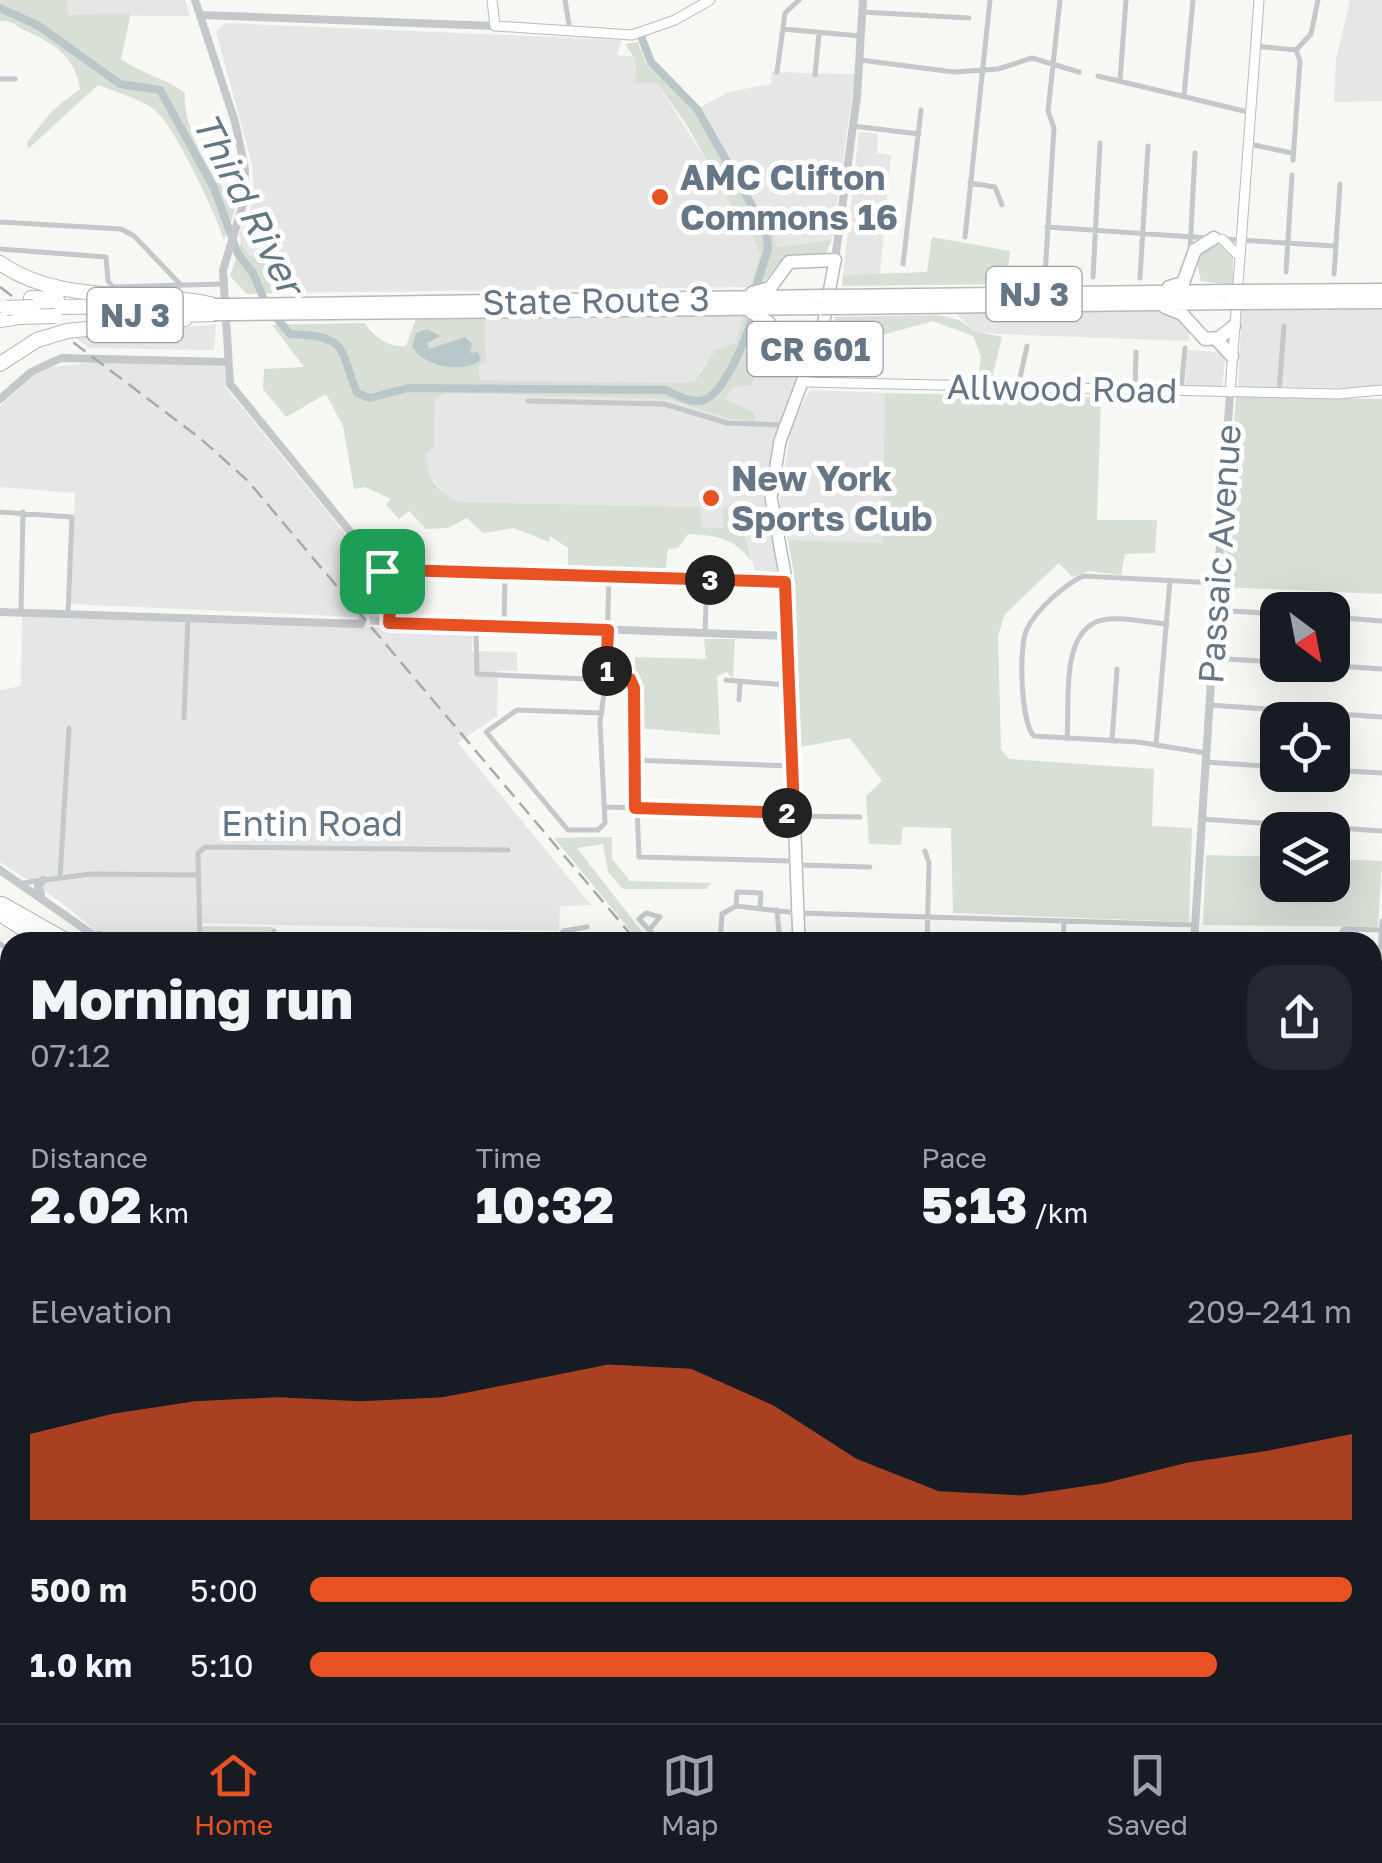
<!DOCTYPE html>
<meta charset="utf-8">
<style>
body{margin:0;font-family:"Golos Text",sans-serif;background:#242831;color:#f1f3f6;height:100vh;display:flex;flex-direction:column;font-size:38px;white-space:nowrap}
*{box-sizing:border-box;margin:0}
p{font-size:32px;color:#9ea1a6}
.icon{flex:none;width:55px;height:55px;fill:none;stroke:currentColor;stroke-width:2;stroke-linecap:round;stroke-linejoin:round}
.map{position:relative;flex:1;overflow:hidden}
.side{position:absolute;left:0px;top:932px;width:1382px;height:792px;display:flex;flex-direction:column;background:#171b24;border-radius:30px 30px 0 0;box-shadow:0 10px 40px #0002}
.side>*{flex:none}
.needle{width:65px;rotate:148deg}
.buttons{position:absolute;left:1260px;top:592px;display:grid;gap:20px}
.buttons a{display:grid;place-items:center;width:90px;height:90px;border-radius:20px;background:#171b24;box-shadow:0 10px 40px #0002;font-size:50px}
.pin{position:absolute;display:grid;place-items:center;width:85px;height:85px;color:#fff;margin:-42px;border-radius:20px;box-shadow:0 5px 15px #0006}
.km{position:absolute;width:50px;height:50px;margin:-25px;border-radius:50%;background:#222;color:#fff;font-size:28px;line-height:50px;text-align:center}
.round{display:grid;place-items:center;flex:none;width:105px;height:105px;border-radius:30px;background:#242831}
.head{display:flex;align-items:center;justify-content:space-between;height:170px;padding:0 30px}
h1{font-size:55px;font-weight:800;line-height:75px}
.stats{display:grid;grid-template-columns:repeat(3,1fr);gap:15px;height:170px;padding:10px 30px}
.stats div{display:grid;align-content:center}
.stats b{font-size:50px;font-weight:800}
.stats small{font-size:28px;font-weight:400}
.stats p{font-size:28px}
.chart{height:280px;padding:20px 30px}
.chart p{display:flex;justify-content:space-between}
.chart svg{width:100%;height:180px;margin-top:10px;fill:#e85122;opacity:.7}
ul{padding:0 30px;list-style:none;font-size:32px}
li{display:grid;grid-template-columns:160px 120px 1fr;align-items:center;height:75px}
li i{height:25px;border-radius:12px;background:#e85122}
.menu{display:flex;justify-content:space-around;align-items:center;height:140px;border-top:2px solid #363941;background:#171b24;font-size:28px;color:#9ea1a6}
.menu a{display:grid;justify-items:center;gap:5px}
.menu .on{color:#e85122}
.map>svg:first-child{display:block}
</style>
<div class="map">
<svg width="1382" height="1723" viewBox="0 0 1382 1723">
<rect width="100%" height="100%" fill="#f7f7f4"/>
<!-- built -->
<path fill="#e5e6e5" d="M67,0H185L190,16L68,15Z
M1350,0H1382V101L1334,102L1336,59Z
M226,23L622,40L617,55L634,57L637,84L657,83L736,208L766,220L697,109L729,92L771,84L772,72L855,74L832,240L777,247L753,233L760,255L750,287L282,293L280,255L250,256L241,243L239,234L254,200L252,164L216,32Z
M859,132L878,134L877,153L891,155L880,274L843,275Z
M1242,308L1382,309V384L1361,388L1242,387L1238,384Z
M1165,310L1189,328V341L997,334L974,331L955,313Z
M743,315L736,343L705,364L693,383L480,380L479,366L486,360L485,318Z
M216,325L214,350L90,348L70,334Z
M778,340L803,357L801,375L778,429L766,485L782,578H757L738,509H723L724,528L701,527L700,507L460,502L445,496L427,470L426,454L434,447L435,399L446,393L668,399L754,420V411L724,399L733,387L752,386Z
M1188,350L1226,353L1222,386H1185Z
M110,361L224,367L226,388L378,574L386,593V609L379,618L71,604L75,493L0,487V406L31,377L51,367Z
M810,390L885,393L882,544L788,540L779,509L791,426Z
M22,617L363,627L473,636L472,651L517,652V671H498L497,716L458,743L591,905L560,906L559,931L200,923L198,942H109L61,902L0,862V690L21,686Z"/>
<!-- green -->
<path fill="#d8dfd5" d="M0,0H67L68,15L131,13L121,59C142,74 165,78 185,93C181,121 212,188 239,199L224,240C216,214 174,125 155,110C139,98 116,92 98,85L28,149L27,142L53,110L80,89C75,54 51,42 22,29C13,24 11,20 0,21Z
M638,42L646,63L697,109L766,221L741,222L688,127L657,83L636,84L635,59L625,44Z
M770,229L777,247L832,240L824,257L778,264L763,283L750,287L760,255L752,232Z
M932,237L1010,251L1006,284L842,286L843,275L927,272Z
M241,243L250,256L280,255L282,293L247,294L230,276Z
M1207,244L1226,245L1233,252V285L1201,281L1196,258Z
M743,315L759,318L778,340L751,386L733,387L725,399L754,412L755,421L732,419L668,399L446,393L435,399L434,447L426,454C427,477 438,494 460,502L700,507L702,527L723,528V508L738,509L752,562C735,538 716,535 688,534L678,548L668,549L665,574L568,570V548L550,536L549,542L514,528L483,533L467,518L448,528L426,529L409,511L399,519L386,505L391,499L365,487L354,489L343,426L326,394L286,417L263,389L264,369L304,367L272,325L365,323C373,337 390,348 406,346L416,319L485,318L486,360L479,366L480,380L693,383L716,350L736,343Z
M938,315L959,320L974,331L1002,337L992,378L986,379V371L979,372L981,356L973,336L933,321L879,336L833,325L835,317Z
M885,393L1101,398L1097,520H1157L1155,553L1125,554L1121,575L1089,571L1072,577L1059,563L1005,614L998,636L1001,749L1009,759L1154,769L1152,826L1192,828L1189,922L953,913L951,828L903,827L901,845L869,844L866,796L882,781L850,738L800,747L794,573L788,540L882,543Z
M1236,397L1382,399V594L1222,587Z
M704,639H735L733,678L727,672L717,676L720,735L637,728L635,657L706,659Z
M612,837V859L630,881L711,883L706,889H623L608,872L603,844L577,848L650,942H640L554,838Z
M1206,855L1277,857L1278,885H1332L1333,859L1382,861L1378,927L1203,925Z
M202,926L273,927L269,942H203Z
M0,1715L74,1720L76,1715H405L408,1723H0Z"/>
<!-- water -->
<path fill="#bac7ca" d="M427,329L441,336L427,343L429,349L465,337L472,344L470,353L478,352L481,360C462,374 425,367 412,347L416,333Z"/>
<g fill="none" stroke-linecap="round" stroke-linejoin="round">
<!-- river -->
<path stroke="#bac7ca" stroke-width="8" d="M0,8L39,26L120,84L160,90L214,188L238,254L253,273L266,304
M639,31L651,62L697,109L766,230L768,249L756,287
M274,315L290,334C348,336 339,347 357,393L370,398L408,388L666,390C676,395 692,404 704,400C724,393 746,340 752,318"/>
<!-- tertiary-tunnel -->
<path stroke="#d2d7d8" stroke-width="8" stroke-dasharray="8 4" stroke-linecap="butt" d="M358,620L379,621"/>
<defs>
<path id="secondary" d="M492,0L495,26L632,35L675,20L710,0
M1222,239L1237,254
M803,382L1338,394L1382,390
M1230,392L1259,0
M1372,1217H1382
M0,1405L10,1406
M1372,1645L1382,1646"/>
<path id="primary" d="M799,942L785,574L771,497L780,441L823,326L835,260
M703,1723V1715"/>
<path id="trunk" d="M1169,287L1183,283L1195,250L1214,238
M1244,291L1382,290
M752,293L770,288L789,262L835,260
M837,296L1230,291
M1243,303L1382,302
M236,305L823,296
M1165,307L1182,314L1205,339L1219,338L1234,326
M835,308L1229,303
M751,312L768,322L784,342L814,353
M237,314L821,308
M1216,339L1232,356"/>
<path id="motorway" d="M0,263C61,306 144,289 214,305
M31,298L57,299
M43,307L188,306
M175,315L214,314
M0,320L19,317
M67,331L185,319
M0,364L37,340
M2,904L69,942
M0,914L43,942
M96,942L99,939
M473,1715L477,1723
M485,1715L488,1723"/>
</defs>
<!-- secondary casing -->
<use href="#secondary" stroke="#b6bcc0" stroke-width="11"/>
<!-- primary casing -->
<use href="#primary" stroke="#b7bbbf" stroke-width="14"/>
<!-- trunk casing -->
<use href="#trunk" stroke="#b7babd" stroke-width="15"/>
<!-- motorway casing -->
<use href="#motorway" stroke="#b7babd" stroke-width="16"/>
<!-- minor -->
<path stroke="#c4c8cb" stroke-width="5" d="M565,0L570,31
M862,12L969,18
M783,29L860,36
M1255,46L1296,50
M1296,50L1311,34L1318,0
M860,60L954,72L998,69L1032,58L1079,72
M777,72L785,13L799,0
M815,75L819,33
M1098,76L1248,112
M0,79H15
M1120,80L1126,0
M1184,96L1193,0
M853,126L919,134
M1249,144L1292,153
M1293,160L1300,61L1296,50
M970,183L995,187L1002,205
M0,222L121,229L134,236L181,285
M1047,227L1208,238
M965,237L990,0
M1224,239L1335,246
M0,249L106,257L108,281L113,287L223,284
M1190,250L1195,153
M903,264L921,110
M1286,272L1292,175
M1334,274L1340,184
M1045,275L1054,128L1048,111L1060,0
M1093,277L1100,143
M1140,278L1148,146
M1018,387L1027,346
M1135,389L1136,352
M1181,391L1185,348
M1279,392L1284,326
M528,401L664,404L727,423L785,425
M0,512L72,517L68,615
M383,571L782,582
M1215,610L1278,614
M21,613L23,512
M1332,617L1382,621
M476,626L477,674L632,681L639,857L793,861
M504,627L505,573
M705,631L707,579
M1212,658L1278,662
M1323,665L1382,669
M606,678L609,576
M726,680L786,685
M739,700L740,683
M1209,705L1382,717
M602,713L517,710L486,732L568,830H598L605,823L600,722L605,687
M184,718L188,617
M1067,739C1070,705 1060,638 1096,622C1113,614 1148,623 1167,624
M1112,741L1117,669
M1156,745L1170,580
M1206,753L1138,742L1034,736C1021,724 1018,646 1027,629C1036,610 1064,585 1083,576L1217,583
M633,760L790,766
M1205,762L1278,767
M1332,770L1382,773
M606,807L791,813
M797,816L860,817
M1201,819L1382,831
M925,851L929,863L927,942
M799,865L870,867
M60,878L69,728
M22,883L90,874L198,875
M736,906L737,892L761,893L760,907
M777,910L779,933
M646,913L660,917L649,930L639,919Z
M649,930L660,942
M200,942L198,853L205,847L508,850
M272,942L274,931
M415,942L416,936
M560,942L563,931L587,927
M720,942L722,914L736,906L798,913L1195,925
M1063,942L1064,921
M1334,942L1344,929L1382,930
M0,944L10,951
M0,1066L10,1073
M1372,1082L1382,921
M0,1128L10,1129
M0,1197L10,1198
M0,1264L10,1265
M1372,1272L1382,1250
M0,1334L10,1335
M1372,1384L1382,1380
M0,1404L10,1287
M0,1460L10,1461
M1372,1466L1382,1461
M0,1510L10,1511
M1372,1522L1382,1520
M1372,1554L1382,1555
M0,1560H10
M0,1609L10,1610
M0,1659L10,1660
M1372,1709L1382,1712
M0,1710L10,1711
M51,1715H71
M1110,1715L1177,1720
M168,1723L169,1715
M606,1723L607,1715
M785,1723L786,1715
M892,1723L893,1715
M1043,1723L1044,1715
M1097,1723L1098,1715"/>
<!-- tertiary -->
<path stroke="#c4c8cb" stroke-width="8" d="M195,0L235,122L245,169L244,201L223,270L230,384L383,572L391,591L389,623
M201,15L495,26
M835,260L857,96L863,0
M0,399L31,372L61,358L228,362
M0,612L361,624
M379,621L786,636
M0,870L99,939
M41,894L38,886L43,880
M1194,942L1230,392
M495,1715L498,1723
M988,1715V1723
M1178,1723V1715"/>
<!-- secondary -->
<use href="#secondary" stroke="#fff" stroke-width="9"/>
<!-- primary -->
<use href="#primary" stroke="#fff" stroke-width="11"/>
<!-- trunk -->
<use href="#trunk" stroke="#fff" stroke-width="12"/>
<!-- motorway -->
<use href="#motorway" stroke="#fff" stroke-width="14"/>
<!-- rail -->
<path stroke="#a4abb0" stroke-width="2.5" stroke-dasharray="15 8" stroke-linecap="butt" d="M0,287L201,439L248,481L637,942
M1288,1715L1305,1723"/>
<defs>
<path id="trunk-bridge" d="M1230,291H1244
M823,296H837
M1229,303H1243
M214,305H236
M821,308H835
M214,314H237"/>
<path id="motorway-bridge" d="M7,308L33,307
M19,317L55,316
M37,340L67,331"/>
</defs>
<!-- trunk-bridge casing -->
<use href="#trunk-bridge" stroke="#b7babd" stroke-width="15" stroke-linecap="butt"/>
<!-- motorway-bridge casing -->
<use href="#motorway-bridge" stroke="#b7babd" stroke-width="16" stroke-linecap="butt"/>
<!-- trunk-bridge -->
<use href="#trunk-bridge" stroke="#fff" stroke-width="12"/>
<!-- motorway-bridge -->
<use href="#motorway-bridge" stroke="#fff" stroke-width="14"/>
</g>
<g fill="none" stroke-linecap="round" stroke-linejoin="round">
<defs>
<path id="route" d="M402,570L785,582L794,813L635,808L634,688L630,679L606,678L608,630L389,623L391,591L382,571Z"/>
</defs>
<!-- route casing -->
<use href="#route" stroke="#fff" stroke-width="20"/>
<!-- route -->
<use href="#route" stroke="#e85122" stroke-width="12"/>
</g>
<!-- markers -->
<g fill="#e85122" stroke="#fff" stroke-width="4">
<circle cx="660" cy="197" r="10"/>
<circle cx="711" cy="498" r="10"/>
</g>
<g text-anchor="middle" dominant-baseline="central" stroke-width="10" stroke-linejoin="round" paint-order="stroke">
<!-- shield labels -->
<g fill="#fff" stroke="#93a0aa" stroke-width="2.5">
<rect x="986.5" y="267" width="95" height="54" rx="8"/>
<rect x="87.5" y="288" width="95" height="54" rx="8"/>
<rect x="747.5" y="322" width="135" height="54" rx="8"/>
</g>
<g font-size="32" font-weight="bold" fill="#657786">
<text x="1034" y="294">NJ 3</text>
<text x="135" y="315">NJ 3</text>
<text x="815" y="349">CR 601</text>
</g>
<!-- poi labels -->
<g font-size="35" font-weight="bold" fill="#657786" stroke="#fff" text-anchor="start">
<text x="680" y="177">AMC Clifton<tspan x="680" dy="40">Commons 16</tspan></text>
<text x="731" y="478">New York<tspan x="731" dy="40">Sports Club</tspan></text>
</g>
<!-- street labels -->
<g font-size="35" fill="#657786" stroke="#fff">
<text transform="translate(596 300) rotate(-1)">State Route 3</text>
<text transform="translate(1062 388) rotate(1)">Allwood Road</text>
<text transform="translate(1219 554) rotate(-86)">Passaic Avenue</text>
<text x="312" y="823">Entin Road</text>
</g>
<!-- water labels -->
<g font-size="38" font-style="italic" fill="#617982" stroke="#fff">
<text transform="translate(249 203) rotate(63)">Third River</text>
</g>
</g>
</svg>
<div class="buttons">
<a><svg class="needle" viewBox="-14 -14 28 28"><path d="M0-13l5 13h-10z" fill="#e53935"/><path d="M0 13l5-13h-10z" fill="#9ea1a6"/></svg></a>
<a><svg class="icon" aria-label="locate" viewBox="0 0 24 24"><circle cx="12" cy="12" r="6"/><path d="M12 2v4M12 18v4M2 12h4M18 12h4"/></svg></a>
<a><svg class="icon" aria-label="layers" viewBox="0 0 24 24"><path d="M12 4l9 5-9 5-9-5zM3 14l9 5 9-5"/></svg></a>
</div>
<div class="pin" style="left:382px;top:571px;background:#1e9e55"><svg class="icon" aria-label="arrive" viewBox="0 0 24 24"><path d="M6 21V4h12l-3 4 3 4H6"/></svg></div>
<b class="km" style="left:607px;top:671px">1</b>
<b class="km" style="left:787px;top:813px">2</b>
<b class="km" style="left:710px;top:580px">3</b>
<section class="side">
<div class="head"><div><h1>Morning run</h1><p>07:12</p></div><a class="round"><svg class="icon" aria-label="share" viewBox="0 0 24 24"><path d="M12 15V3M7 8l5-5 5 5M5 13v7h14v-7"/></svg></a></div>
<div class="stats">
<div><p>Distance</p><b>2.02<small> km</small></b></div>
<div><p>Time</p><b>10:32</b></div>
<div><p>Pace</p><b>5:13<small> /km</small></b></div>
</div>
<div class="chart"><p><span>Elevation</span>209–241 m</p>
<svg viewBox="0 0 160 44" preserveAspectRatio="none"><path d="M0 44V23L10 18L20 15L30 14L40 15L50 14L60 10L70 6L80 7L90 16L100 29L110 37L120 38L130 35L140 30L150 27L160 23V44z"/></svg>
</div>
<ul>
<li><b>500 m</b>5:00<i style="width:100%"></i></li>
<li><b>1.0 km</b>5:10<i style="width:87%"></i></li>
</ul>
</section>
</div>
<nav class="menu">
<a class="on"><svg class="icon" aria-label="home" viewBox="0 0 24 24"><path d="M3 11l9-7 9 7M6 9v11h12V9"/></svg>Home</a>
<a><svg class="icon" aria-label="map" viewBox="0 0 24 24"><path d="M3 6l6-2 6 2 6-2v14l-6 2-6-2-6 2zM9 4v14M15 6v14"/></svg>Map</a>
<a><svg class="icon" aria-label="saved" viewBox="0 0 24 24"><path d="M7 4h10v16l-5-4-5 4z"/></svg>Saved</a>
</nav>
